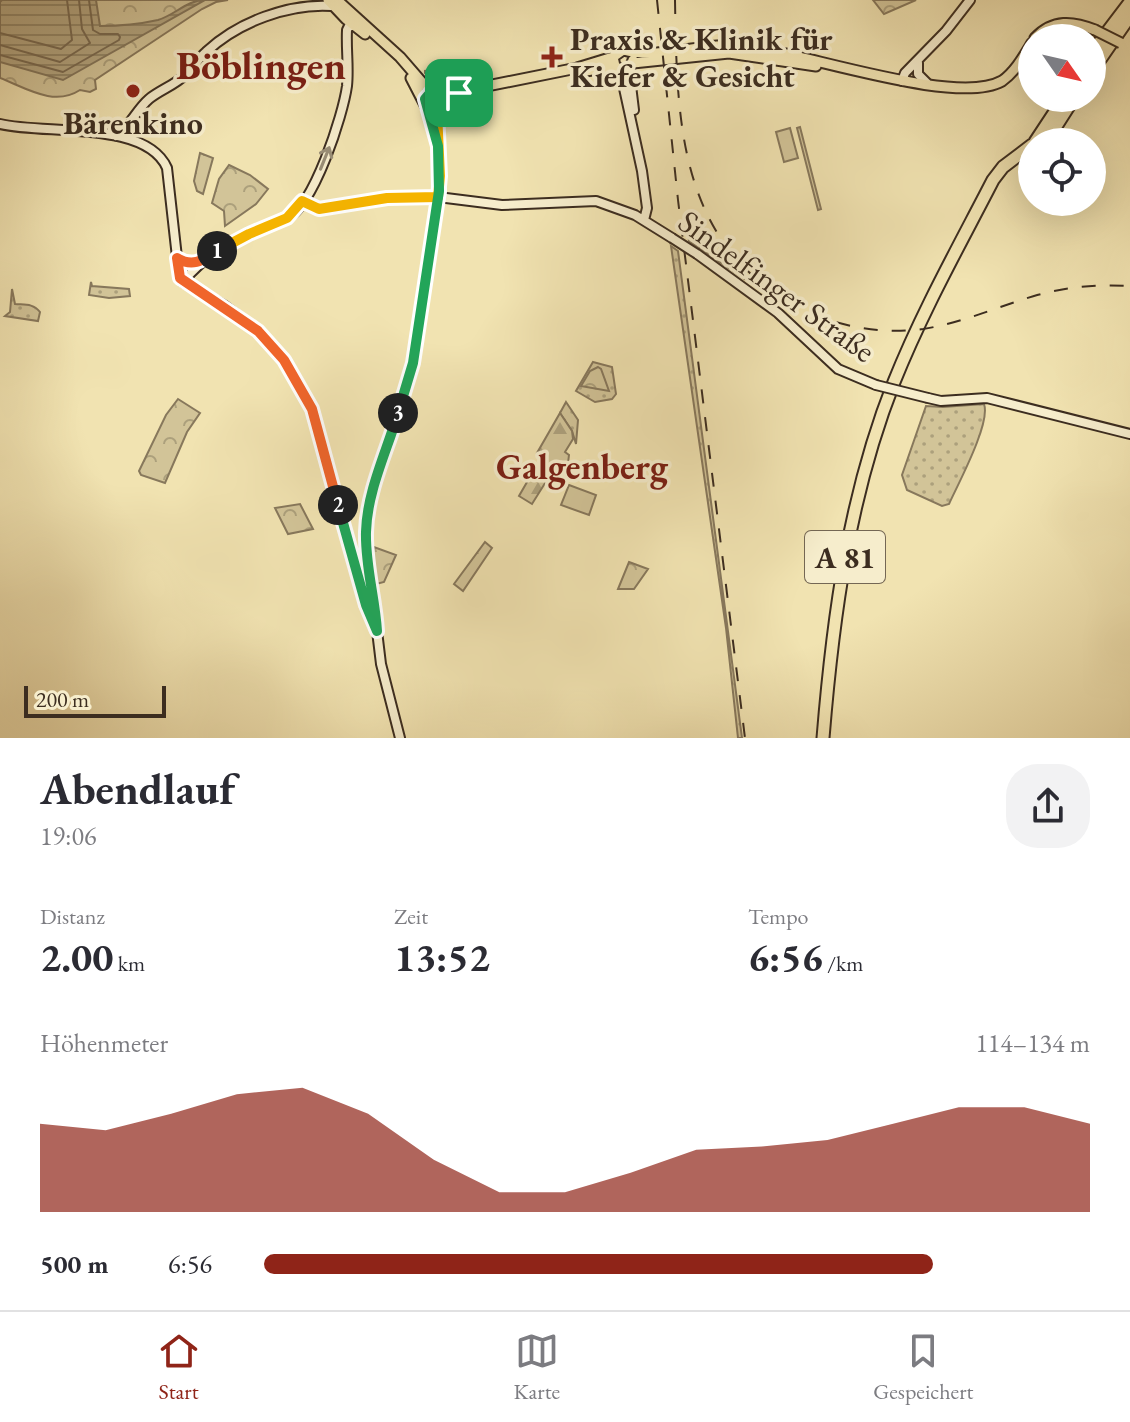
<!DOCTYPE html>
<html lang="de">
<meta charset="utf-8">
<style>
body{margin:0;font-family:"EB Garamond",serif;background:#f2f2f3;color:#2b2b33;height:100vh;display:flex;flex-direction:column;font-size:30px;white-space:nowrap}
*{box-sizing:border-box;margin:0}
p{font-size:26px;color:#7c7c81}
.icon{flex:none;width:44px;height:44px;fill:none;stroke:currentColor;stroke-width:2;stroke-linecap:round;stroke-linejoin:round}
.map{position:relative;height:738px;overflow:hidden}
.sheet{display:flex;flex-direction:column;background:#fff;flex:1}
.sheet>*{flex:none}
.needle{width:52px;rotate:124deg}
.tools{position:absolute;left:1018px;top:24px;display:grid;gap:16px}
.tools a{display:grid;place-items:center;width:88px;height:88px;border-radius:50%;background:#fff;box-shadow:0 8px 32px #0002;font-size:40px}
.scale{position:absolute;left:24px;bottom:20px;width:142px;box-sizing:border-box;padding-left:8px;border:4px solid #3c2d20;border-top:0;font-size:22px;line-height:28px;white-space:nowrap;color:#3c2d20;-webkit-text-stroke:6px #f6edcc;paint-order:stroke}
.pin{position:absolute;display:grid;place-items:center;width:68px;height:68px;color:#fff;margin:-34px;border-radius:16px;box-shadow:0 4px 12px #0006}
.km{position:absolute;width:40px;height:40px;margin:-20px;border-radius:50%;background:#222;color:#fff;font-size:22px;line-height:40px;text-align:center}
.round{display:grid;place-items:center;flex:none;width:84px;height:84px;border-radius:32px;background:#f2f2f3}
.summary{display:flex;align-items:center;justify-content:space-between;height:136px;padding:0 40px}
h1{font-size:44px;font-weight:700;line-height:60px}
.figures{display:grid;grid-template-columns:repeat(3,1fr);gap:12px;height:136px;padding:8px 40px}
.figures div{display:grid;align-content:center}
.figures b{font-size:40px;font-weight:700}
.figures small{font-size:22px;font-weight:400}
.figures p{font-size:22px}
.chart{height:224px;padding:16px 40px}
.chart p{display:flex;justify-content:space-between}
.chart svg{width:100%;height:144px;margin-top:8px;fill:#8f2418;opacity:.7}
ul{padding:0 40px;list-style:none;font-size:26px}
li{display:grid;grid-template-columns:128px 96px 1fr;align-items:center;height:60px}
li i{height:20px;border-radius:10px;background:#8f2418}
.dock{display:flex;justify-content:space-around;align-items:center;height:112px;border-top:2px solid #e1e1e2;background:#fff;font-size:22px;color:#7c7c81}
.dock a{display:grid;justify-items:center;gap:4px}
.dock .active{color:#8f2418}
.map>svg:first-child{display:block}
</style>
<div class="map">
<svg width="1130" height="738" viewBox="0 0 1130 738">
<defs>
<pattern id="grass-dots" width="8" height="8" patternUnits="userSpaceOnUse" patternTransform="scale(2)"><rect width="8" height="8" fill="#d2c498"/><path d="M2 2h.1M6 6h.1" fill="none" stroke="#aca07c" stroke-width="1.8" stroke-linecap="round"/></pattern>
<pattern id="forest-firs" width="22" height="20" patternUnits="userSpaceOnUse" patternTransform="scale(2)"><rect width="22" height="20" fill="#d2c498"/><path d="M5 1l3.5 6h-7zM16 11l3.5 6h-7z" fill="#aca07c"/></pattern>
<pattern id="park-crowns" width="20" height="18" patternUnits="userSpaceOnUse" patternTransform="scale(2)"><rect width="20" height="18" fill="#d2c498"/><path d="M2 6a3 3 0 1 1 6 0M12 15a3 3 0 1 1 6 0" fill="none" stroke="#aca07c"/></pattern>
<pattern id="water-rules" width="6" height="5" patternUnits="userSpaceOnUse" patternTransform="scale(2)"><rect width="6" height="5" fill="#b3a580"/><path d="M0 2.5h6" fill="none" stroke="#938768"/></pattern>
</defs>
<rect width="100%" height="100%" fill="#f1e3b1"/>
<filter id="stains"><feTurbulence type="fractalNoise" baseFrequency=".0025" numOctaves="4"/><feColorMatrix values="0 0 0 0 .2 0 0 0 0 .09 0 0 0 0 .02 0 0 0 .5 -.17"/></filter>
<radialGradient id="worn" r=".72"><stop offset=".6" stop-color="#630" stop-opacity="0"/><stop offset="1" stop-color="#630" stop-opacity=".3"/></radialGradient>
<!-- grass -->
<path fill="url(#grass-dots)" stroke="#87785c" stroke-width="2" d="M448,68L450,82L435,81L425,73V71Z
M691,213L698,230L713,252L718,253L746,280L689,241L686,215Z
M671,246L678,251L742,738H738L726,628Z
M91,282L92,286L129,289L130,296L109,298L89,295Z
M12,289L15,304C24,305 33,303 40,312L38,321L5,316L10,312Z
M593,362L612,367L616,394L612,399L595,402L576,391Z
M566,402L578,420L576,444L572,431L560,413Z
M984,404C991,423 958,484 949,504L942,506L907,490L902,475L926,406L943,407Z"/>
<!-- forest -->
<path fill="url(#forest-firs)" stroke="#87785c" stroke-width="2" d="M560,413L572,431L573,439L565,452L569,455L566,479L556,471L552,472L532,504L519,496L538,463L542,465L543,457L537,453Z
M485,542L492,548L463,591L454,584Z"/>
<!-- park -->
<path fill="url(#park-crowns)" stroke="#87785c" stroke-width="2" d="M0,0H228L216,2L202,9L95,80L96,89L90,92L80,90C54,107 26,88 0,78Z
M873,0H916L884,14Z
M200,153L213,158L203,194L197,191L194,181Z
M229,165L250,175L268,189L256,204L225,226L224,211L212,203L219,179Z
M598,367L601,369L609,391L581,386L590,371Z
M178,399L200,413L187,432L165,483L141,475L139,471L166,415Z
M300,504L313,529L288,534L275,508Z
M371,546L396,555L384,582L376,584Z
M629,562L648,569L634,589H618Z"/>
<!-- pitch -->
<path fill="#d2c498" stroke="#87785c" stroke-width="2" d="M800,127L821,209L818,210L797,128Z
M790,128L798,158L784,162L776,132Z
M569,485L596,495L589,515L561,505Z"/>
<!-- water -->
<path fill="url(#water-rules)" stroke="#83755a" stroke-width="2" d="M2,0H96L100,26C119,26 140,24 158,20C175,15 187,0 205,0L63,80L0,62V2Z"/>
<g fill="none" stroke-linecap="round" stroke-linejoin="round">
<!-- shore -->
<path stroke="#786950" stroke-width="2" d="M0,33L61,49L72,40L67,0
M0,45L60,62L90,43L82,29L79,0
M0,55L63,72L119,40L120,37L118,34H100L93,30L89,0"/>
<defs>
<path id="secondary" d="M918,63V74L927,83
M629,69L634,110
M620,70L642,171L647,208L644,220
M902,81L905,73L946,31L970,0
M0,124C44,135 146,120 167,168L179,275L183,282
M116,136C130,127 136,110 149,99C160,90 175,85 185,75C193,68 198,59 206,52C238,22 289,3 332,6
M302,201L319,209L396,197H438L502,205L596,201L635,215L672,238
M697,254L778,313L838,369L876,385
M183,282L225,306L258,331L277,351L301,388L314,416L366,605L377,631L381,664L400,738
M183,282C211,246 247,237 287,218C314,206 343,115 347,86C349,68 346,49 347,30L349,26H355
M928,398L941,401L987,398L1130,434
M377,631L367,552L366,521L371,497L413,363L439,191L437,109"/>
<path id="primary" d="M328,0L346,19L365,34
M337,0L400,57L426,87L442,95L577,68L613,57
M1035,38C1053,19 1073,21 1095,30
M613,57L623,50C662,60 703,42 744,46C801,52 956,107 1002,81C1015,72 1024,56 1032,43
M613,57L615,66L623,71L630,68L633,60
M633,63L729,53L816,66
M577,68L586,71L615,66
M411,78L426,107L440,108L444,101L453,97"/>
<path id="highway" d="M1092,52L1130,2
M1092,71L1130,16
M1035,142L1064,98
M1046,142L1074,98
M823,738C833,616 849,496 894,382C922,312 959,246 993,180L1003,167L1032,145"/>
</defs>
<!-- secondary casing -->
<use href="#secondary" stroke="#3c2d20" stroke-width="12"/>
<!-- primary casing -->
<use href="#primary" stroke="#3c2d20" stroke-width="13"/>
<!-- highway casing -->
<use href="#highway" stroke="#3c2d20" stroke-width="15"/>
<!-- secondary -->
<use href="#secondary" stroke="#f6edcc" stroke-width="8"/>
<!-- primary -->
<use href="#primary" stroke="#f1e3b1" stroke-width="9"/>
<!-- highway -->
<use href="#highway" stroke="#f1e3b1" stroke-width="11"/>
<!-- rail -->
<path stroke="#3c2d20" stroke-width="2" stroke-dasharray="14 14" stroke-linecap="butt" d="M657,0L678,200L745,738
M675,0C677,117 677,240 794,305C833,326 879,335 923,329C962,323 997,307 1034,296C1065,287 1097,284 1130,286"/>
<defs>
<path id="secondary-bridge" d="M672,238L697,254
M876,385L928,398"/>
<path id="primary-bridge" d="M1095,30L1121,43"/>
</defs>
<!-- secondary-bridge casing -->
<use href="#secondary-bridge" stroke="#3c2d20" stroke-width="12" stroke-linecap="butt"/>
<!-- primary-bridge casing -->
<use href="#primary-bridge" stroke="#3c2d20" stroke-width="13" stroke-linecap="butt"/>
<!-- secondary-bridge -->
<use href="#secondary-bridge" stroke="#f6edcc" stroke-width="8"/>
<!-- primary-bridge -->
<use href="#primary-bridge" stroke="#f1e3b1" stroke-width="9"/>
</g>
<!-- one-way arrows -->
<defs><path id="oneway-shaft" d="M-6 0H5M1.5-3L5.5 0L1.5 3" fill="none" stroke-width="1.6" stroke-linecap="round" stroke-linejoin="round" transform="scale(2)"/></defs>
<use stroke="#998d76" href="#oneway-shaft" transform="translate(325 158) rotate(-68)"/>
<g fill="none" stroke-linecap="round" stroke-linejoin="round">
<defs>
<path id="split-1" d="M217,251L249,234L287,218L302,201L319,209L387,198L438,197L440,176L437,112L444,101L459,93"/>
<path id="split-2" d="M217,251C203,260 193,268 177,258L180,278L258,331L284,360L312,409L338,505"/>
<path id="split-3" d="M338,505L366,605L377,631C375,598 365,565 366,532C367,491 387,451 398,413"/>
<path id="split-4" d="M398,413L413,363L439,191L438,146L425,99L431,92L442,95L459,93"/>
</defs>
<!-- split-1 casing -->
<use href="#split-1" stroke="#fff" stroke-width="16"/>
<!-- split-2 casing -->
<use href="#split-2" stroke="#fff" stroke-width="16"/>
<!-- split-3 casing -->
<use href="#split-3" stroke="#fff" stroke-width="16"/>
<!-- split-4 casing -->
<use href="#split-4" stroke="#fff" stroke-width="16"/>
<!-- split-1 -->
<use href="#split-1" stroke="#f5b400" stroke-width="10"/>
<!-- split-2 -->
<use href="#split-2" stroke="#f0652b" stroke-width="10"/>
<!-- split-3 -->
<use href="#split-3" stroke="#22a559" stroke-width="10"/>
<!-- split-4 -->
<use href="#split-4" stroke="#22a559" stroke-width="10"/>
</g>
<!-- markers -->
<g fill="#8f2418" stroke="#f6edcc" stroke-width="3">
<path d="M548 45h8v8h8v8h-8v8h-8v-8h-8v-8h8z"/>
<circle cx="133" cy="91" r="8"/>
</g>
<g text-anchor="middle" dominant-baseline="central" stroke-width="7" stroke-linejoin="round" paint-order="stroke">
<!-- shield labels -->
<rect fill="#f6edcc" stroke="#746754" stroke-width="2" x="805" y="531" width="80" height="52" rx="6"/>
<g font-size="30" font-weight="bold" fill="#3c2d20">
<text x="845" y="557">A 81</text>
</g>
<!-- poi labels -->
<g font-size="32" font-weight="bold" fill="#3c2d20" stroke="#f6edcc" text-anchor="start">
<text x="570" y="39">Praxis &amp; Klinik für<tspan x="570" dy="37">Kiefer &amp; Gesicht</tspan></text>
<text x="133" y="123" text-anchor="middle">Bärenkino</text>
</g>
<!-- street labels -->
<g font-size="32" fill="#3c2d20" stroke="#f6edcc">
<text transform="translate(777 286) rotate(36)">Sindelfinger Straße</text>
</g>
<!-- quarter labels -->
<g font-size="36" font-weight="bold" fill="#7a1f14" stroke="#f6edcc">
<text x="582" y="466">Galgenberg</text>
</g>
<!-- district labels -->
<g font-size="40" font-weight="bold" fill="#7a1f14" stroke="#f6edcc">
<text x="261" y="65">Böblingen</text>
</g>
</g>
<rect width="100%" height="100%" filter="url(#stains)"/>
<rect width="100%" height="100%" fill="url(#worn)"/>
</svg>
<div class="tools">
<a><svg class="needle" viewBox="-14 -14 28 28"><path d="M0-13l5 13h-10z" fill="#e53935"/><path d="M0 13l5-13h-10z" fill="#7c7c81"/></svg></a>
<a><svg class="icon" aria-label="locate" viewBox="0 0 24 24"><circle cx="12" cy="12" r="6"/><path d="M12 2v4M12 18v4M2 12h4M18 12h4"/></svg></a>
</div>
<div class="scale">200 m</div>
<div class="pin" style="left:459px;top:93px;background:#1e9e55"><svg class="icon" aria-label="arrive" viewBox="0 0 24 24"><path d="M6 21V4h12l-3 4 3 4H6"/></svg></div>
<b class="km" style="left:217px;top:251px">1</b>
<b class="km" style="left:338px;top:505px">2</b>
<b class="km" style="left:398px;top:413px">3</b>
</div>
<section class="sheet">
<div class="summary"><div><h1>Abendlauf</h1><p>19:06</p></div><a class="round"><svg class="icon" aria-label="share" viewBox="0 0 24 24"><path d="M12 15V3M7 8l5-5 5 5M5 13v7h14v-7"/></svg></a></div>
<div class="figures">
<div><p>Distanz</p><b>2.00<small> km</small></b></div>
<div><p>Zeit</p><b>13:52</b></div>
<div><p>Tempo</p><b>6:56<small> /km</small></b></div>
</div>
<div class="chart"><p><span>Höhenmeter</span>114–134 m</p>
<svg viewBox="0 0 160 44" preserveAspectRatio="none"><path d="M0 44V17L10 19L20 14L30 8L40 6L50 14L60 28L70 38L80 38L90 32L100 25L110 24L120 22L130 17L140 12L150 12L160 17V44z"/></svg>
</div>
<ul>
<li><b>500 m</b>6:56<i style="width:81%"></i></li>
</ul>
</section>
<nav class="dock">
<a class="active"><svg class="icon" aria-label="home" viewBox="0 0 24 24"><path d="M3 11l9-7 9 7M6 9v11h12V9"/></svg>Start</a>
<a><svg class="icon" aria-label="map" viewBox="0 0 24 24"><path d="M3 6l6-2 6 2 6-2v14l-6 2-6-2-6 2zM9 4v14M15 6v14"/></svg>Karte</a>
<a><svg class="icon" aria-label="saved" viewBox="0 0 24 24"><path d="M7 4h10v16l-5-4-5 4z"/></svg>Gespeichert</a>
</nav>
